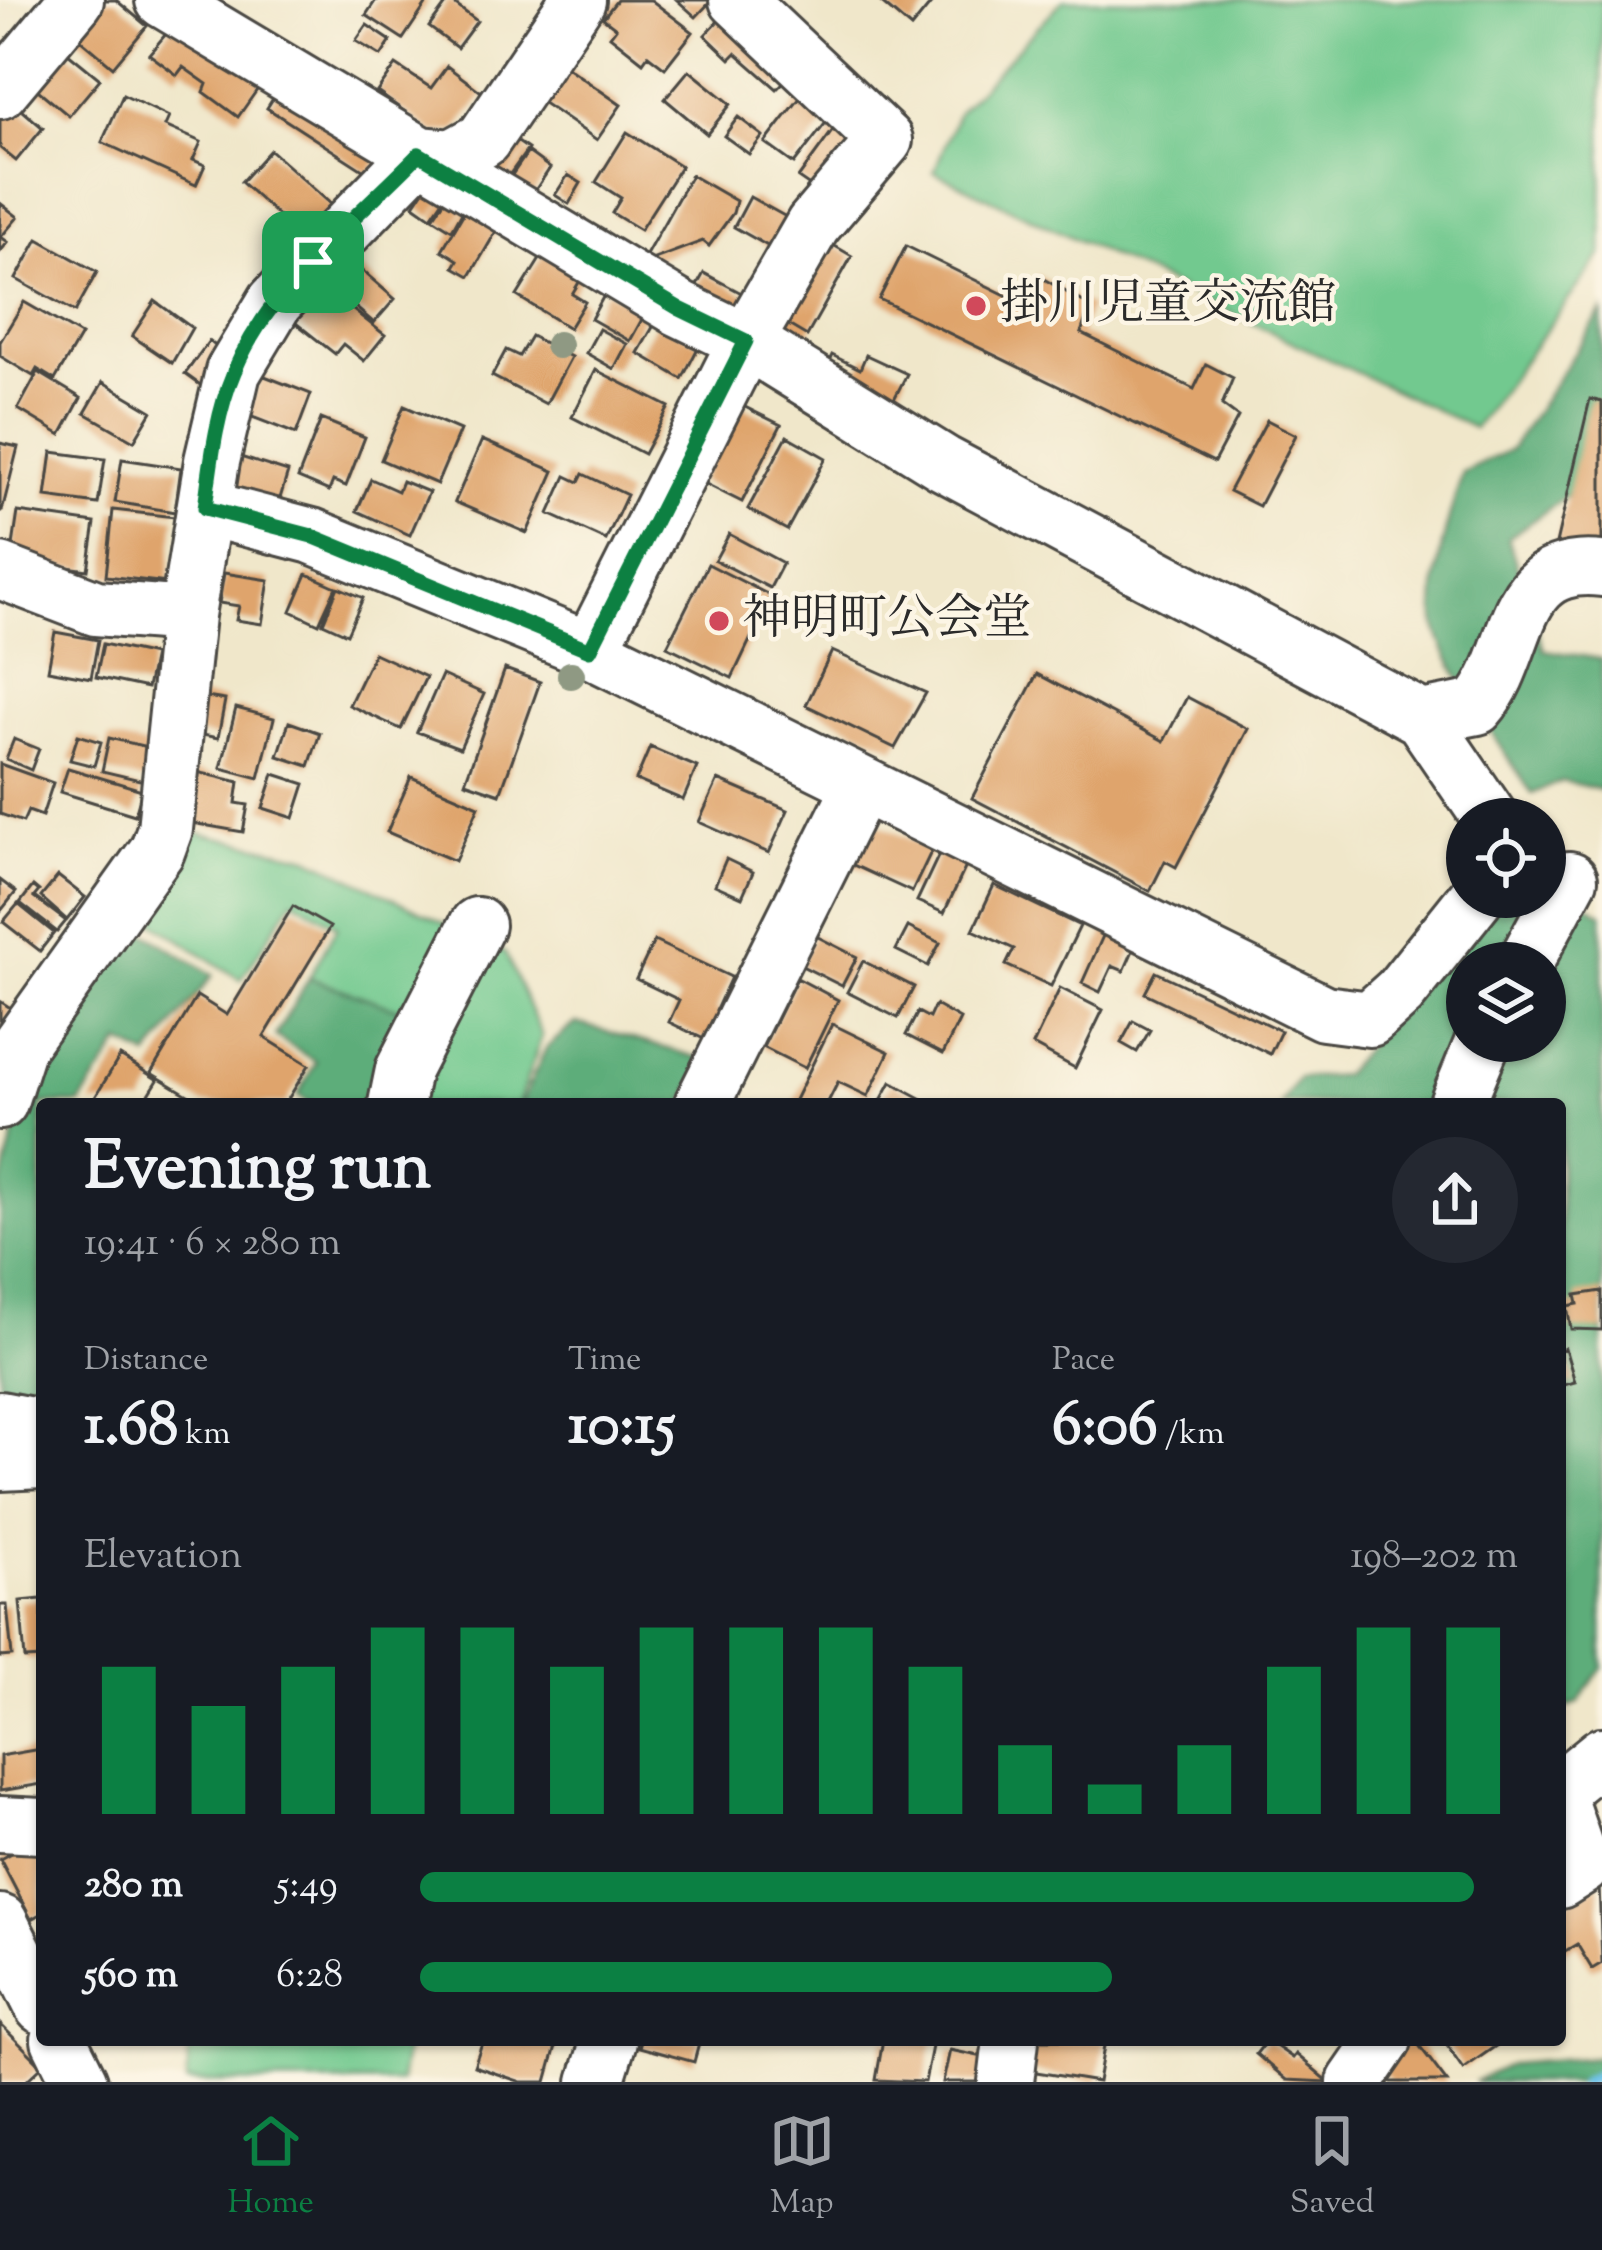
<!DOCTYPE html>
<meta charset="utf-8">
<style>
body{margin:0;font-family:"Sorts Mill Goudy","Noto Serif JP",serif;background:#242831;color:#f1f3f6;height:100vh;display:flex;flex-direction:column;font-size:45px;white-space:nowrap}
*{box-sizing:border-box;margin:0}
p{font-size:39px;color:#9ea1a6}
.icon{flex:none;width:66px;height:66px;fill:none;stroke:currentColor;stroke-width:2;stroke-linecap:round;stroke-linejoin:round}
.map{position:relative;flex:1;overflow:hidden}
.sheet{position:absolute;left:36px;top:1098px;width:1530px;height:948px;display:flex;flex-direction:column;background:#171b24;border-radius:12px;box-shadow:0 3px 9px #0004}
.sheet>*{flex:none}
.tools{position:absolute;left:1446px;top:798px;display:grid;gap:24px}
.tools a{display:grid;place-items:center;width:120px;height:120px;border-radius:50%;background:#171b24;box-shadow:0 3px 9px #0004;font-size:60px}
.pin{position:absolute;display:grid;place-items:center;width:102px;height:102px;color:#fff;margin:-51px;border-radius:24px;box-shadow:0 6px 18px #0006}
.round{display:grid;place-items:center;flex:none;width:126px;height:126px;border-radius:63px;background:#242831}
.overview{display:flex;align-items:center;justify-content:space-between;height:204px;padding:0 48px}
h1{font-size:66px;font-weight:700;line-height:90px}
.figures{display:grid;grid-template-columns:repeat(3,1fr);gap:18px;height:204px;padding:12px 48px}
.figures div{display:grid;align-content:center}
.figures b{font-size:60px;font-weight:700}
.figures small{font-size:33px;font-weight:400}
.figures p{font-size:33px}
.chart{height:336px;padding:24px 48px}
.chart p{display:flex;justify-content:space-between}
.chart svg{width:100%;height:216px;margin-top:12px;stroke:#0b8043;stroke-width:6}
ul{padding:0 48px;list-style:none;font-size:39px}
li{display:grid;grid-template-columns:192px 144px 1fr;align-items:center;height:90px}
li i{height:30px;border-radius:15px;background:#0b8043}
.tab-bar{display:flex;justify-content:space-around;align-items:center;height:168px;border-top:3px solid #363941;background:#171b24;font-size:33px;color:#9ea1a6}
.tab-bar a{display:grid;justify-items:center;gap:6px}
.tab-bar .selected{color:#0b8043}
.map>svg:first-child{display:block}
</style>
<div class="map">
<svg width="1602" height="2082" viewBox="0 0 1602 2082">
<rect width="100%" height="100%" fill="#fcf5e5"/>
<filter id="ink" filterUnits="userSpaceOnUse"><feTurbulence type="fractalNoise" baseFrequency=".00833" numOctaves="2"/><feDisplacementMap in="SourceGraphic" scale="24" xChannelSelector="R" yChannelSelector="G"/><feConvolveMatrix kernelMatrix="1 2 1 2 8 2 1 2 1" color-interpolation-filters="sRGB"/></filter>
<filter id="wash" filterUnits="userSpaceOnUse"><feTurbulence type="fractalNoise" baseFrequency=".004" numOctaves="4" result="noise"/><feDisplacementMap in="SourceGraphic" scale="48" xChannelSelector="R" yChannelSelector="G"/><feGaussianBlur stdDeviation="2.7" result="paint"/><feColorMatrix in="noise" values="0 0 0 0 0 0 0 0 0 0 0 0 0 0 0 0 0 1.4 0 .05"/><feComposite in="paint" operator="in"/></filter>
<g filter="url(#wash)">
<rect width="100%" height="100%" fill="#f0e7ca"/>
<!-- green -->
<path fill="#72c98f" stroke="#4e7a5d" stroke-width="3" d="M1063,0H1602V254L1474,428L934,172L958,112Z
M186,830L309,857L505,953L542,1036L518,1104H409L404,1011L309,978L337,926L293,899L241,980L135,910Z
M189,2040H407L400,2082H187Z"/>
<!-- forest -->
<path fill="#5dad7a" stroke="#446c52" stroke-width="3" fill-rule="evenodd" d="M1602,311V451L1568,495L1508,538L1544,650L1602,659V790L1562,781L1532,794C1510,762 1439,655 1435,621C1430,578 1449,514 1463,473L1511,449Z
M1545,880L1602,913V1667L1578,1703L1560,1709V1104H1281L1298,1078L1343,1075L1492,897H1545ZM1467,963H1545V1041H1467Z
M128,922L213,975L149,1057L121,1043L80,1104H42V1452L0,1443V1191L38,1045Z
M309,978L404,1011L409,1104H311L298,1095L316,1062L275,1036Z
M576,1023L707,1060L684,1104H521L546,1048Z
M1599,2057L1597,2082H1474L1510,2064Z"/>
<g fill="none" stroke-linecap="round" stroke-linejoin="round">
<!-- stream -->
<path stroke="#6ec3eb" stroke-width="10" d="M1583,2082L1602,2073"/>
</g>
<g id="blocks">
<!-- building -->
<path fill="#dfa46c" d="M92,0H116L147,26L113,67L68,29Z
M376,0H429L403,39L366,15Z
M449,0L477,21L457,48L429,27Z
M617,0H651L693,32L665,68L648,55L643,62L610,36L616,28L603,18Z
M677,0H712L696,17Z
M878,0H934L911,28Z
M737,1L800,65L777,89L736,53L730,59L705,35Z
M177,21L264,80L238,117L204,92L207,84L183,67L177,75L149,54Z
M367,25L391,41L381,56L356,41Z
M57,44L100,79L69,116L27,81Z
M558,61L621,105L597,140L533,96Z
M396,65L431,88L447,66L484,94L456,130L435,133L377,92Z
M689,70L731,104L707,134L665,99Z
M284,81L386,146L369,174L267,108Z
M810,85L838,107L794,164L765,143Z
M123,95L169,117L165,126L201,142L193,160L205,165L196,185L102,142Z
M8,98L43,128L16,161L0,148V107Z
M738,117L763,136L749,154L724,136Z
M838,123L869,145L830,200L798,178Z
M627,132L681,166L640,230L612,213L621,198L596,182Z
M505,133L528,149L505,181L483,166Z
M270,150L333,206L304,239L241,182Z
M528,152L550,168L528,201L505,185Z
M568,175L581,183L569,204L555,195Z
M691,175L736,201L733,213L709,246L703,241L641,264Z
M431,179L449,191L431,217L414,205Z
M450,192L467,203L452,230L433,218Z
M750,197L797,223L780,253L734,227Z
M0,203L18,217L1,237L8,242L0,252Z
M469,204L501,223L470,276L454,267L458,260L442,250Z
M816,235L852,256L807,336L770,314Z
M38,239L97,272L75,312L16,279Z
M906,246L1022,303L1037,275L1090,306L1081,333L1194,389L1206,364L1233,378L1222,405L1238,417L1214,462L879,299Z
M545,251L584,274L572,294L585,302L569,328L517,296Z
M349,259L395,299L374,323L328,284Z
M704,273L749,297L732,327L687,303Z
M320,284L385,335L364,361L343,344L335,354L292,320Z
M607,290L646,312L630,341L591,319Z
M155,301L192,328L172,363L132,336Z
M24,302L81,335L55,380L37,369L33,376L0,356V342Z
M657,320L700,344L682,379L638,353Z
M599,329L627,344L614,369L586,353Z
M531,336L571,357L546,404L492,376L506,350L519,356Z
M209,341L222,351L210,392L185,374Z
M832,355L860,369L866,355L907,374L890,407L823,374Z
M596,370L669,407L644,454L572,417Z
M38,372L81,398L61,435L18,409Z
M262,375L311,394L296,434L247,415Z
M103,382L152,411L134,441L85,413Z
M1590,399L1602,402V555L1556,544Z
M739,404L781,425L742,502L700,481Z
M404,406L460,430L437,484L381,460Z
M321,419L365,437L346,486L333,481L329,491L298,478Z
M1267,420L1296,435L1259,506L1229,491Z
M787,436L826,458L787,530L748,509Z
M482,440L554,471L527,533L455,502Z
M0,443L18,447L2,511H0Z
M52,452L105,459L98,504L46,497Z
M237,456L288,472L278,505L226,490Z
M122,459L181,468L175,512L115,502Z
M583,474L627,495L606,540L549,514L566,476L579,482Z
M371,479L398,491L402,481L429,492L410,535L357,511Z
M113,510L175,517L168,583L106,576Z
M18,512L95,523L88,570L11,559Z
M729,534L783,563L770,588L715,560Z
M708,564L771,596L732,678L667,646Z
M224,573L269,580L262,624L236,620L239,606L219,603Z
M307,574L336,587L319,624L291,611Z
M338,587L363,598L347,634L323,623Z
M55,632L98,640L91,678L48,670Z
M103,644L154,655L147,688L96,677Z
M832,651L926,693L895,748L806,705Z
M374,653L426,677L401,729L349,705Z
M505,669L540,682L500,794L465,782Z
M1037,674L1164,741L1187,697L1248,729L1176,867L1165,861L1150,891L972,798Z
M442,675L484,694L460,748L417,732Z
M194,695L225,700L218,738L187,732Z
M236,708L274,718L259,778L221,768Z
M289,722L320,733L309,766L278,756Z
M78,735L101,742L94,766L70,760Z
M109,738L152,748L144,781L102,771Z
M14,739L39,749L31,770L6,759Z
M650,747L697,767L683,800L636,780Z
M0,764L53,783L42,816L28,811L23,822L0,814Z
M68,768L142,790L135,815L60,792Z
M193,771L239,782L236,803L248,805L243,832L186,822Z
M274,774L305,784L294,818L263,808Z
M411,777L479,806L455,861L387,832Z
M718,780L788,810L769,853L699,822Z
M869,820L932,850L912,892L849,863Z
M942,848L969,860L944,913L917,901Z
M726,859L753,872L742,897L715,885Z
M58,876L85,897L67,920L41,897Z
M0,880L16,892L0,912Z
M994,885L1080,926L1051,986L1006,965L1014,949L973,930Z
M33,886L39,891L34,897L66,921L57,932L20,903Z
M18,904L54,933L40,951L3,922Z
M293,906L330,927L264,1037L309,1065L285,1104H203L151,1073L197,996L227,1015Z
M908,927L940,943L928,966L896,950Z
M1107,927L1137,941L1124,971L1112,966L1100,992L1082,983Z
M814,935L857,957L842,986L800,965Z
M654,941L731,977L716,1010L723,1014L710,1042L669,1022L679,1000L636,979Z
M863,961L914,987L898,1018L847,992Z
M1156,972L1281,1031L1270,1054L1145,993Z
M797,978L838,1000L805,1068L763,1047Z
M1060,988L1103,1010L1075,1068L1033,1045Z
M0,1001L12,1009L0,1027Z
M935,1005L960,1019L943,1054L906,1035L918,1012L929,1018Z
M1133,1021L1150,1030L1137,1052L1121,1043Z
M832,1024L889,1052L868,1096L838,1082L827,1104H793Z
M120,1056L158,1080L143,1104H91Z
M891,1082L932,1104H879Z
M1602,1291V1330L1571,1329L1567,1306L1578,1304L1576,1295Z
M1565,1348L1575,1382L1560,1386V1350Z
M42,1599V1658L25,1659L20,1601Z
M0,1605H7L12,1656L0,1657Z
M40,1749L42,1784L0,1791V1756Z
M36,1839L42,1851V1913L31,1919L0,1859Z
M1599,1884L1602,1963L1592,1969L1577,1944L1560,1954V1907Z
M0,2024L42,2066L25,2082H0Z
M483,2040H540L556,2046L546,2082H521L474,2066Z
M641,2040H700L694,2062L639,2047Z
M883,2040L933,2041L925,2082L876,2080Z
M1029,2040H1105L1098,2082L1024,2070Z
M1267,2040L1293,2058L1296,2054L1329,2082L1287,2080L1256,2054Z
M1410,2040H1415L1447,2082H1391L1378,2065Z
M1443,2040H1498L1500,2043L1463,2069Z
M950,2050L988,2058L982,2082H943Z"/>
</g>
</g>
<g filter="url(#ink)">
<use href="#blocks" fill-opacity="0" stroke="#494743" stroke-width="3"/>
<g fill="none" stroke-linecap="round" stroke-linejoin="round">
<defs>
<path id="minor" d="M163,0L680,309L746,341L590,650
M737,0L885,140L813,225L746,341L943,463L1422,718L1477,707C1524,653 1505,558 1602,569
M0,91L76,0
M205,508L312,536L590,650L1324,1013L1370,1019L1400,992L1476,897
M0,571L96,608L187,615
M1422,718L1491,819
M1525,963L1570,879
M0,1102L18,1046L157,851L165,829L187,615L212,461L233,372L275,302L419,154L452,157L483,140L578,0
M396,1104L403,1070L477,925
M702,1104L861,785
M1457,1104L1483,1041
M0,1419L42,1427
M0,1463L42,1461
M1560,1789L1602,1755
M1560,1803L1582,1867L1560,1881
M0,1824L42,1826
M0,1922L42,2006
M59,2040L80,2082
M596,2082L609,2040
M1006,2082L1011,2040
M1355,2082L1384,2040"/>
</defs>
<!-- minor casing -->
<use href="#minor" stroke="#494743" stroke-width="60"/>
<!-- minor -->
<use href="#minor" stroke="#fff" stroke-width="54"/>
</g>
<!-- trees -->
<g fill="#8f9983">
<circle cx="558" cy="345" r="14"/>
<circle cx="571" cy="675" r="14"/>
</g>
</g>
<g fill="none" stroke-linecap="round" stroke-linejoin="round" filter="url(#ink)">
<defs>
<path id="route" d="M419,154L680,309L746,341L590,650L312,536L205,508C211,463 216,414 234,372C270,285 355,220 419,154Z"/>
</defs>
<!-- route casing -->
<use href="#route" stroke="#fff" stroke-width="24"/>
<!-- route -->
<use href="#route" stroke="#0b8043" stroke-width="15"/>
</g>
<!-- markers -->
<g fill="#d1495b" stroke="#fcf5e5" stroke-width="4.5">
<circle cx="976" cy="306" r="12"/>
<circle cx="719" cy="621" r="12"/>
</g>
<g text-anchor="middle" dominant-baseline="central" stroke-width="9" stroke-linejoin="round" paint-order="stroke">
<!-- poi labels -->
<g font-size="48" fill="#2b2b2b" stroke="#fcf5e5" text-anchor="start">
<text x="1000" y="306">掛川児童交流館</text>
<text x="743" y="621">神明町公会堂</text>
</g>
</g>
</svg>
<div class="tools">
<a><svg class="icon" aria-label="locate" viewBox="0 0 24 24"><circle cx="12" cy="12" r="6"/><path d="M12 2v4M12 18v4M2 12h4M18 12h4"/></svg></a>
<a><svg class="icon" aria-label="layers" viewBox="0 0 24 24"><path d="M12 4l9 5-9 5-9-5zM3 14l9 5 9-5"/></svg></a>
</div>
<div class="pin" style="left:313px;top:262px;background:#1e9e55"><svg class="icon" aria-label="arrive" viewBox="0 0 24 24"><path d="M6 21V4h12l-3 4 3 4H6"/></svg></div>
<section class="sheet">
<div class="overview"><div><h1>Evening run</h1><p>19:41 · 6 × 280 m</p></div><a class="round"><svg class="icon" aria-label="share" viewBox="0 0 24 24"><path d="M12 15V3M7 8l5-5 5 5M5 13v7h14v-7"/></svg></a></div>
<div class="figures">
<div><p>Distance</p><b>1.68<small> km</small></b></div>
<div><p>Time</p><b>10:15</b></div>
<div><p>Pace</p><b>6:06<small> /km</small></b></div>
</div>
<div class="chart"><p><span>Elevation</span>198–202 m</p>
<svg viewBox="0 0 160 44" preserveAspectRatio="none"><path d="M5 44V14M15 44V22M25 44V14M35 44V6M45 44V6M55 44V14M65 44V6M75 44V6M85 44V6M95 44V14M105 44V30M115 44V38M125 44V30M135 44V14M145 44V6M155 44V6"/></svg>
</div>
<ul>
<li><b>280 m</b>5:49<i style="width:96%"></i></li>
<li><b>560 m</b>6:28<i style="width:63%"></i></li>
</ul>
</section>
</div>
<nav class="tab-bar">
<a class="selected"><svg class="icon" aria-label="home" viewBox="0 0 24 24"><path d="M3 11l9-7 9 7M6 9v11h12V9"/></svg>Home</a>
<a><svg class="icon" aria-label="map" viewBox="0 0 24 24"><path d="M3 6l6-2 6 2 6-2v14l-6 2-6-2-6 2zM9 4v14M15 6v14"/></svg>Map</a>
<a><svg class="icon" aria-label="saved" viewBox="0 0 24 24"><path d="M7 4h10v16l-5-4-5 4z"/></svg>Saved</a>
</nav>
